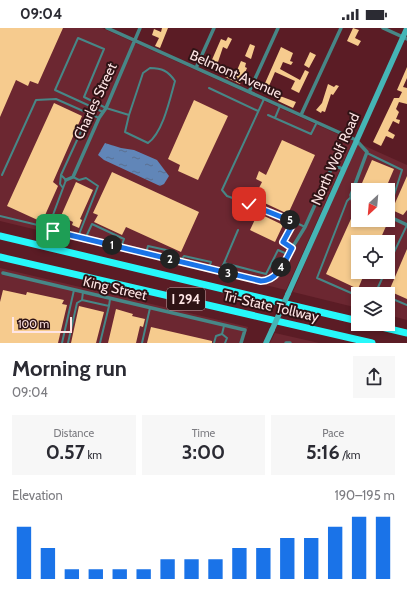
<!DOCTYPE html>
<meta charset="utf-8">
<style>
body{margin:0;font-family:Cabin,sans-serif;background:#f7f7f7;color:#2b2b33;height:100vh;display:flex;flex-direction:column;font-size:15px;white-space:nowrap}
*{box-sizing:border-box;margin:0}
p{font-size:13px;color:#7c7c81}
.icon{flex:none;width:22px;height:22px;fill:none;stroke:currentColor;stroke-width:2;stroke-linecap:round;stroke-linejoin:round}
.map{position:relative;height:315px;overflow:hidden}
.sheet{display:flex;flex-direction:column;background:#fff;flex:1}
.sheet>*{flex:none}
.needle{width:26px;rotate:206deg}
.buttons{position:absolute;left:351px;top:155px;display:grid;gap:8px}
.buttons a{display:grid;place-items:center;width:44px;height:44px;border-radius:0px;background:#fff;box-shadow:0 2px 6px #0003;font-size:20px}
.scale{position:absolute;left:12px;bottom:10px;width:60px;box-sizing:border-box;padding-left:4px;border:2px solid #fee5e5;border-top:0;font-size:11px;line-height:14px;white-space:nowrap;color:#fee5e5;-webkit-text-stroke:3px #2f1315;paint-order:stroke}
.pin{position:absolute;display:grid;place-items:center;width:34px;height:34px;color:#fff;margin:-17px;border-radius:8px;box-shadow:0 2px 6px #0006}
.km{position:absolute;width:20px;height:20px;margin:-10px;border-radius:50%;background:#222;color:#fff;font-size:11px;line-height:20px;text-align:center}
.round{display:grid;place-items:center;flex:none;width:42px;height:42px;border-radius:0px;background:#f7f7f7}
.head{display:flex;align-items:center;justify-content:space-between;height:68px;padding:0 12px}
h1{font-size:22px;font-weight:700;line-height:30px}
.metrics{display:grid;grid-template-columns:repeat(3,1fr);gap:6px;height:68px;padding:4px 12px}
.metrics div{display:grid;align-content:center;border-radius:0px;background:#f7f7f7;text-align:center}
.metrics b{font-size:20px;font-weight:700}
.metrics small{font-size:11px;font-weight:400}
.metrics p{font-size:11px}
.chart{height:112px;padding:8px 12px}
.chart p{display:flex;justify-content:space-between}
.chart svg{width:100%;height:72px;margin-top:4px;stroke:#1a73e8;stroke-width:6}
.status{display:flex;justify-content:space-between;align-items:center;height:28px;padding:0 20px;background:#fff;direction:ltr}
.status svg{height:11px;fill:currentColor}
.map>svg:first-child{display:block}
</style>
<div class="status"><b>09:04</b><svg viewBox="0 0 49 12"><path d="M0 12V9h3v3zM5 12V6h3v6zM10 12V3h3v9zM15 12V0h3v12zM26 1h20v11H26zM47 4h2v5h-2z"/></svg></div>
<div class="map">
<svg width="407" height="315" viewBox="0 0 407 315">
<defs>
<pattern id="water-ripples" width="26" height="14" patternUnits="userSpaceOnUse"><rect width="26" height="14" fill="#6186b8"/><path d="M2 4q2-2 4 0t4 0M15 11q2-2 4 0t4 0" fill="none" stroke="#5a6f90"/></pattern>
</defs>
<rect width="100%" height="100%" fill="#5b1c25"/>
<!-- built -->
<path fill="#6c2731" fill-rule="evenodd" d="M0,0H102L353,113L286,262L0,193Z
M356,114L407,137V292L388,287V266H358V280L293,264ZM358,162H388V192H358ZM358,214H388V244H358Z
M0,240L248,299L242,315H0Z
M275,305L319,315H270Z"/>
<!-- water -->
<path fill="url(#water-ripples)" d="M105,115L121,120L134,122L157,132L169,148L164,156L160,158L104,132L98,127Z"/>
<!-- building -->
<path fill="#f6cb8e" d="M0,0H63L38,56L30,53L28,58L16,52L0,89Z
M162,0H168L160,20L155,18L159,10L152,7L154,1L161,4Z
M353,0L359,2L355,10L361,13L358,18L347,13Z
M228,9L232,11L227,21L223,19L218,34L215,36L211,34L221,11L226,13Z
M250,16L255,18L251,31L245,28Z
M281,19L293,25L290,33L293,34L291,37L283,34L280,41L300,52L305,42L309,44L299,65L291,61L295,53L275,44L269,58L272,60L269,67L262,62Z
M310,24L316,27L309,40L304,37Z
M241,33L246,35L245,39L247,40L240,56L225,49L227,44L235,47Z
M407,39V50L403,59L407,60V76L399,74L396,81L399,84L396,91L400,92L399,96L393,93L388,103L395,107L393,111L386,108L381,118L373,114L394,70H399L402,64L397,62Z
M328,56L334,59L336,57L339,58L333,67L331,66L325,84L322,83L321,85L316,82L322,75Z
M280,68L296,74L293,80L278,73Z
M194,72L228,88L198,152L178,143L180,137L168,131Z
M54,75L82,88L53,154L58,158L42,194L7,178Z
M282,112L315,127L288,186L254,170L262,154L256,151L259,143L266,147Z
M372,132L394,141L385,162H359Z
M112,144L199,184L181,224L126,199L122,207L94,194L98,187L93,185Z
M407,148V182L403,187L392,182Z
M76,154L93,162L80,191L82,192L79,200L72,197L73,194L61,188Z
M355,182L358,184V192H377L387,196L379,214H358V244H365L358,261L326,246Z
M258,185L283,197L275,214L250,202Z
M407,221V271L389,263Z
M3,262L26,267L27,264L64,272L62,276L67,277L58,315H0V274Z
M79,278L104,284L96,315H71Z
M116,281L133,286L132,288L145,291L143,299L140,298L136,315H108Z
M151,299L212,313V315H147Z"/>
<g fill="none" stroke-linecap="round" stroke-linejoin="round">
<!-- lane -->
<path stroke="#478787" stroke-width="2" d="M209,60L258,83
M264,71L222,162L227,168L280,187L305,199
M103,84L55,62L78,10L104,21L84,69L106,80L129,87L143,45L150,40C162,40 168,43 175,53C170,71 163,104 148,115L125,104L129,87
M268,87L311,106L317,94
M275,90L280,78
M367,125L402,142L394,167L388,178
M2,147L36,72L56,71L99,90
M61,147L60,156L63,160
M73,149L79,152L86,150L98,158L78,209
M351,169L347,173L317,250L358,268
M0,188L46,199L50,195L66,152L61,147L89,86
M85,211L92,196L124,211L121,219
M291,219L283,214L294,194
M146,225L148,218L175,224L176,233
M180,233L184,228L211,234L209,240
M224,235L238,202
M388,237L407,197
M220,243L224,235L266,246L278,222L287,226
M83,264L82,272L109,278L110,271
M375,266L385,244
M388,269L407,277
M222,306L227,310L225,315
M222,306L224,298
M62,315L74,262
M68,315L77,275L82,272
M100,315L109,278
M142,315L150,280
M214,315L216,308L222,306"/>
<!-- street -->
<path stroke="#478787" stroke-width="3.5" d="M107,0L356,112L367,124L351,167L352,171L358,175
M383,0L407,11
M196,40L214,0
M249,64L278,0
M301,87L341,0
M66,152L73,149L99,90L106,80L140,0
M388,188L407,197
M53,203L261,253H267L276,246L305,199L333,137L343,141
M3,245L245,302L241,315
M286,315H290"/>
<!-- secondary -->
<path stroke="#45b5b6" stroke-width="5.5" d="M288,266L407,0
M266,315L272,302"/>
<!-- highway -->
<path stroke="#27f8fa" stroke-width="7" d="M0,208L358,293
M0,229L372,315
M369,296L407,305"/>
<!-- secondary-bridge -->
<path stroke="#45b5b6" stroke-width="5.5" d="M272,302L288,266"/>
</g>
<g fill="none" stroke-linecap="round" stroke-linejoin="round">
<defs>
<path id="route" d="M53,203L261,253C278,253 285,233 292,220L283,214L294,194L249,176"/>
</defs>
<!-- route casing -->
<use href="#route" stroke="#fff" stroke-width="8"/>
<!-- route -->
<use href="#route" stroke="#1a73e8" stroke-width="5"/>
</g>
<g text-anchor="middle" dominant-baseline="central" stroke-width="4" stroke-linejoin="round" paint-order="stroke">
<!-- shield labels -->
<rect fill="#2f1315" stroke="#c0a6a7" stroke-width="1" x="167" y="260" width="38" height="22" rx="3"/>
<g font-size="13" font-weight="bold" fill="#fee5e5">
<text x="186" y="271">I 294</text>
</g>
<!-- street labels -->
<g font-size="14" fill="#fee5e5" stroke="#2f1315">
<text transform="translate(236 46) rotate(24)">Belmont Avenue</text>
<text transform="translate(95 73) rotate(-65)">Charles Street</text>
<text transform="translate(335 131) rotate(-66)">North Wolf Road</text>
<text transform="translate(115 260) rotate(13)">King Street</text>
<text transform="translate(271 278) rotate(13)">Tri-State Tollway</text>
</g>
</g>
</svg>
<div class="buttons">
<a><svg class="needle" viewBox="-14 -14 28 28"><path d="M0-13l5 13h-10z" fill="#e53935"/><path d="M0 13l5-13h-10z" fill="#7c7c81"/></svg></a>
<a><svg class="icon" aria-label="locate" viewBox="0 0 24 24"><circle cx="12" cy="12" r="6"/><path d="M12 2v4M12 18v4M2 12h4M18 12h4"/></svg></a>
<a><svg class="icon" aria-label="layers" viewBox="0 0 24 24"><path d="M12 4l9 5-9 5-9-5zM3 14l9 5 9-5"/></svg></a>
</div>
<div class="scale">100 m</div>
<div class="pin" style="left:53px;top:203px;background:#1e9e55"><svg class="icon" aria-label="arrive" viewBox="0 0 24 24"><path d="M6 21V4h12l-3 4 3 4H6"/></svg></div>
<div class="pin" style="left:249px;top:176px;background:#d93025"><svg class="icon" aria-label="check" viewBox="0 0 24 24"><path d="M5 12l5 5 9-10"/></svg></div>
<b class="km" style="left:112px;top:217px">1</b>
<b class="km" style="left:170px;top:231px">2</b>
<b class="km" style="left:228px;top:245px">3</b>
<b class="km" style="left:281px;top:239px">4</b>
<b class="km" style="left:290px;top:192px">5</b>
</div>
<section class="sheet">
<div class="head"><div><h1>Morning run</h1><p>09:04</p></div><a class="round"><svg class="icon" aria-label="share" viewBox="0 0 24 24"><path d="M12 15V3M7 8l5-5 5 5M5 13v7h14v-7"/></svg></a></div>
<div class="metrics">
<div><p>Distance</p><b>0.57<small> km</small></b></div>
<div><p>Time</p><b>3:00</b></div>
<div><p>Pace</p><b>5:16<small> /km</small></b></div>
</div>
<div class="chart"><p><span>Elevation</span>190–195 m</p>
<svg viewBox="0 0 160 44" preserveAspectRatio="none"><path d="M5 44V12M15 44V25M25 44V38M35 44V38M45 44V38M55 44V38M65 44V32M75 44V32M85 44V32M95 44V25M105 44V25M115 44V19M125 44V19M135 44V12M145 44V6M155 44V6"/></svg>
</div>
</section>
